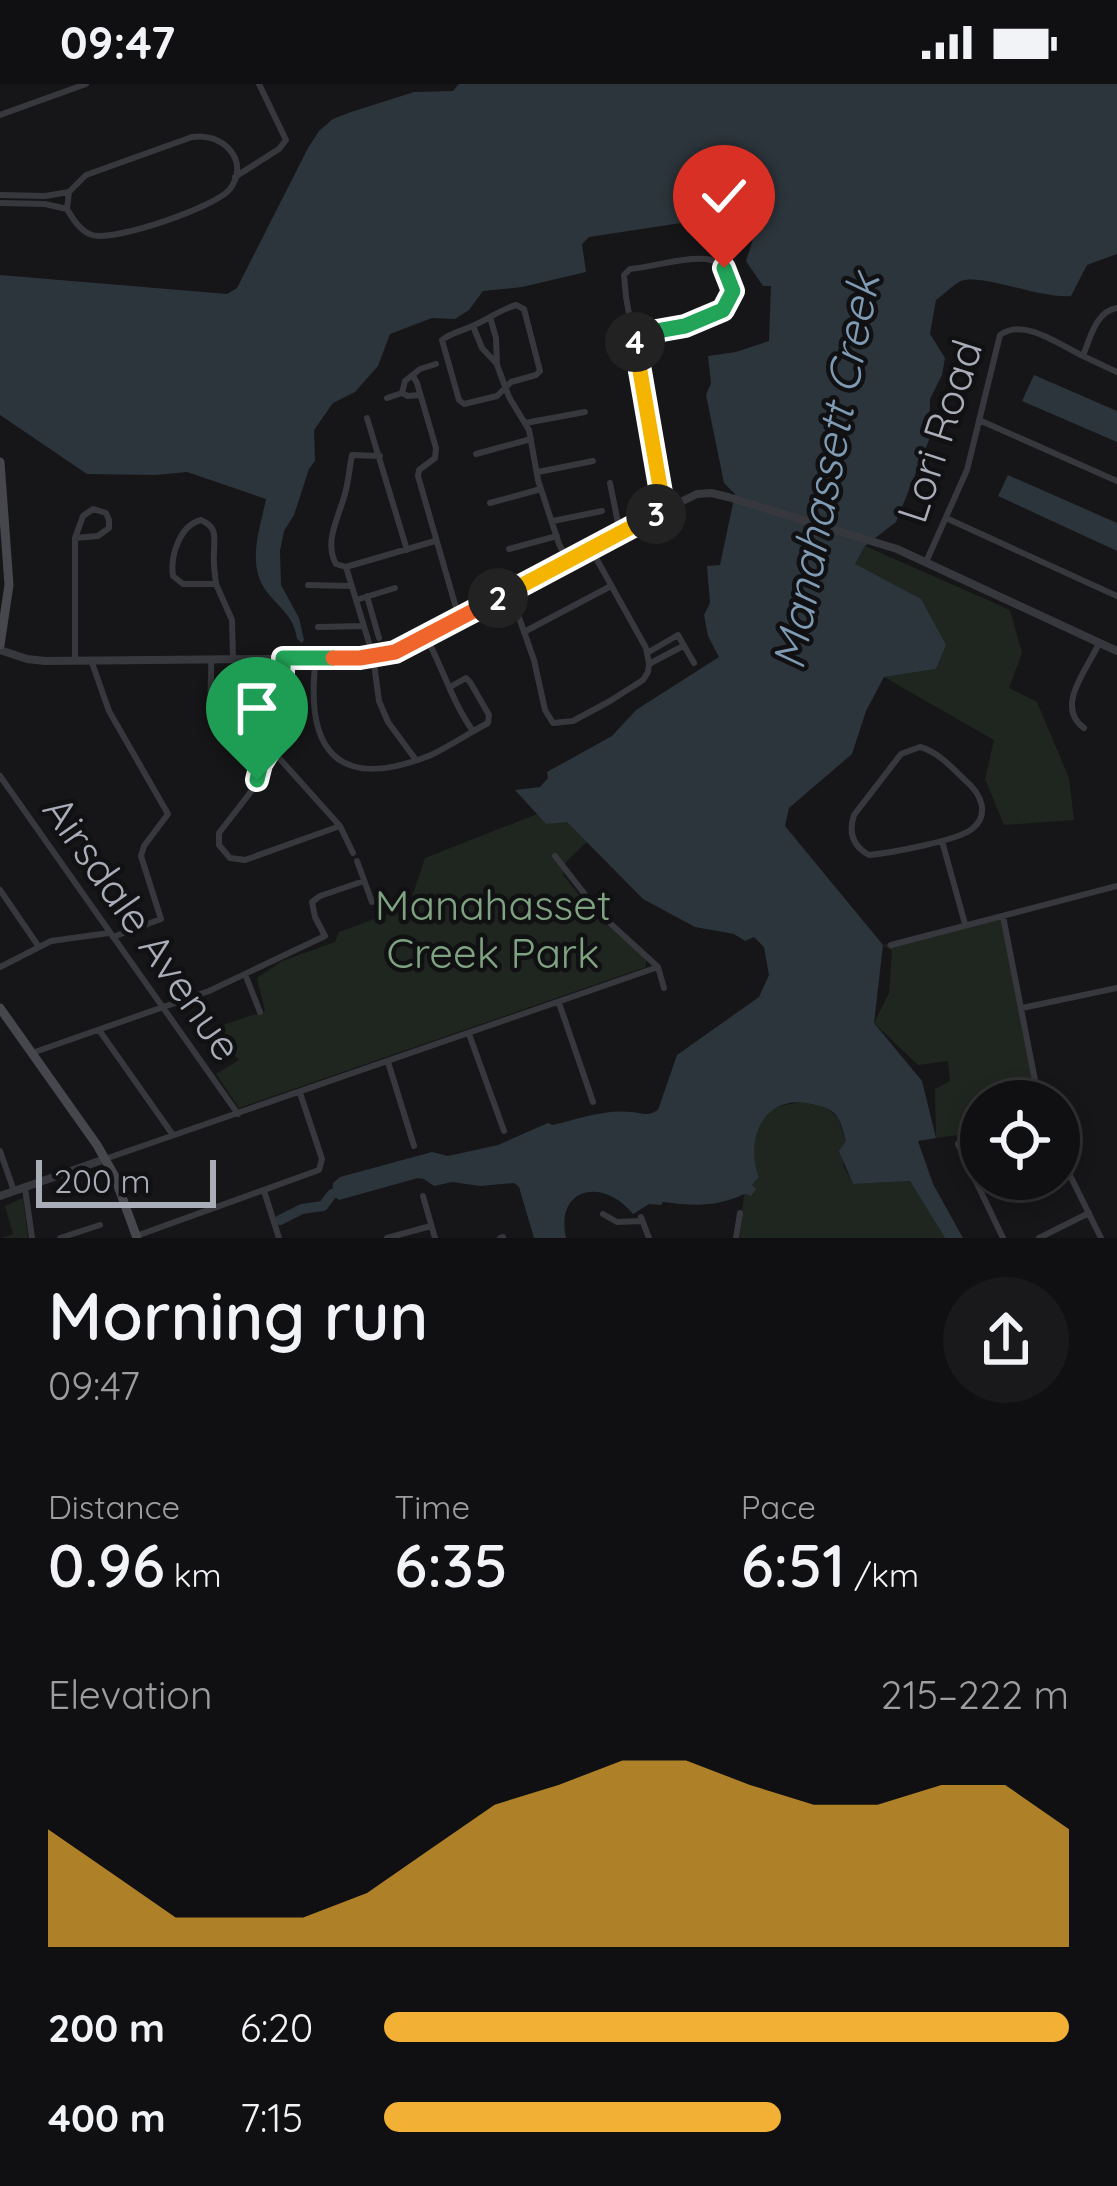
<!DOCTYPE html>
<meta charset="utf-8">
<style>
body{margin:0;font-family:Quicksand,sans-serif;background:#19191b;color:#f1f3f6;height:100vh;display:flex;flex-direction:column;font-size:45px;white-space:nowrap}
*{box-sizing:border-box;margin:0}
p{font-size:39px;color:#9c9d9f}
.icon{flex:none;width:66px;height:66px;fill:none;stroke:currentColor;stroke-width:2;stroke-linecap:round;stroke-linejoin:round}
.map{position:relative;height:1154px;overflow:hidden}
.side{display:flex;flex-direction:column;background:#101012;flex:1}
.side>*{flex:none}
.buttons{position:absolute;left:960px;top:996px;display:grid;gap:24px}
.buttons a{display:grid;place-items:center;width:120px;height:120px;border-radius:50%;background:#101012;box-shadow:0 6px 18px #0003,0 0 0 3px #303032;font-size:60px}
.scale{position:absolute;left:36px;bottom:30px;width:180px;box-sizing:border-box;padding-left:12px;border:6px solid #a8adb8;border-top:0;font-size:33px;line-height:42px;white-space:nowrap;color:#a8adb8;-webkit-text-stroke:9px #111113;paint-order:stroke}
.pin{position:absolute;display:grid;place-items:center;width:102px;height:102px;color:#fff;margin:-123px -51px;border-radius:50% 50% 50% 0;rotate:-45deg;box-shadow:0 0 12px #0007}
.pin .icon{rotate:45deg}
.km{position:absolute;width:60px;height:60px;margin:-30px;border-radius:50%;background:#222;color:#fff;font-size:33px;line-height:60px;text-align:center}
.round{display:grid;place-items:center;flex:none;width:126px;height:126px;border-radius:63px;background:#19191b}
.overview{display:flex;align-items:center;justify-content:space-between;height:204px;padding:0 48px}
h1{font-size:66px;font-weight:600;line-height:90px}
.stats{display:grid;grid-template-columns:repeat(3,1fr);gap:18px;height:204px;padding:12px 48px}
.stats div{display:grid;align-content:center}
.stats b{font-size:60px;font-weight:600}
.stats small{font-size:33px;font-weight:400}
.stats p{font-size:33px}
.chart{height:336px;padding:24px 48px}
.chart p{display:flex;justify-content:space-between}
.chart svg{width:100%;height:216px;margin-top:12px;fill:#f2b134;opacity:.7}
ul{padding:0 48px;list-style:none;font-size:39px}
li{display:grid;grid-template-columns:192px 144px 1fr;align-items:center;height:90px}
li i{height:30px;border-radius:15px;background:#f2b134}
.status{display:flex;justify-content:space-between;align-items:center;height:84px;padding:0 60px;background:#101012;direction:ltr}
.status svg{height:33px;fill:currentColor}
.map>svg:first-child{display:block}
</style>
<div class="status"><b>09:47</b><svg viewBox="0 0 49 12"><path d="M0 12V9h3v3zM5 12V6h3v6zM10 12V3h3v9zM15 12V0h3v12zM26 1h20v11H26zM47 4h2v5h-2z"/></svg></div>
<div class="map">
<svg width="1117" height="1154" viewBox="0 0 1117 1154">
<rect width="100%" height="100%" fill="#161618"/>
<!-- green -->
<path fill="#1e261f" d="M865,462L1010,526L1022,569L1009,604L1037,618L1069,694L1074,736L1004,741L985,695L994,656L884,593L936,585L946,561L855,480Z
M537,730L546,740L566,737L588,757L566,778L563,791L597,833L646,874V883L239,1024L216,990L239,976L211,945L265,927L257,894L282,877L335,858L339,848L409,822L425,774Z
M1004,832L1038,1017H981V1048L936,1054L935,1005L950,997L948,977L918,981L874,939L889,909L892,867L883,861Z
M801,1018L826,1023L838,1034L846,1058L843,1081L853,1100L910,1097L945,1154H740L744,1110L750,1112L752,1101L759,1093C751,1072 750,1041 771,1026C779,1021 791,1020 801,1018Z
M23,1114L28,1154H2L13,1150L5,1122Z"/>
<!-- water -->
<path fill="#2c353c" d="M459,0H1117V170L1087,181L1071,212C1040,215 982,189 961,197C953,201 943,211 936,216L930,250L945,274L942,291L930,315L929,356L896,438L865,462L855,480L921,515L946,561L936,585L884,593L866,627L852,670L789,724L785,742L883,861L874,939L922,997L936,1054L918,1057L933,1100L963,1154H945L910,1097L853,1100L839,1067L846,1057C843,1048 842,1039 836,1031C829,1023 820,1022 811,1020C764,1009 744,1055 759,1093L752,1101L756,1105L751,1112L744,1110C717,1123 694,1122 663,1118L661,1121L649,1120L633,1130C603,1093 555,1103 566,1154H534L519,1103L514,1099L480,1102L452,1098L434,1102L424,1095L418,1094L339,1116L332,1110L333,1099L340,1093L432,1068L448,1072L498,1061L548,1039L553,1041C577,1035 605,1025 631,1028C644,1029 646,1033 658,1026L677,971L759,913L769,891L764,863L754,853L745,857L734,850L695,843L643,815L567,738L546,740L515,706L540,703L548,694L547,688L612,652L636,626L719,573L708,552L704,531L710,519L707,482L720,481L735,410L724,399L706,311L711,299L708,272L736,268L769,257L771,202H763L746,177L754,152L714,134L589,153L582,160L586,188L522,203L483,207L469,226L455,235L432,234L390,250L378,282L355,308L333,319L314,346L315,377L309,385L294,431L284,447L280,467L281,501L299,534L304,556L302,559L297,555C294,532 280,525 267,508C246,481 260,445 266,415L187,388L156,391L87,390L0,331V191L227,210L237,204L308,64L319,47L333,35L351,28L414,8L453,7Z
M1034,291L1117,327V358L1022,317Z
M1008,391L1117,439V467L998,412Z"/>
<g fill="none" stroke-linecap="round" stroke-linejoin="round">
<!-- river -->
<path stroke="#2c353c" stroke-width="10" d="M280,1136L302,1125L323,1122L332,1110L346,1106"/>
<!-- minor -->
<path stroke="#37383d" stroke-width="6" d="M0,31L86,0
M235,93L279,65L286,56L259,0
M0,111L45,112L69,108
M0,119L45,120L67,125C73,135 80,147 92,151C114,158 216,123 230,105C251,76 222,48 192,53L86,91L69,108L67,125
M516,221L524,225L540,287L536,291L511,298L497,312L464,320L459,316L442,256C451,249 459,248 470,243C486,237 499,226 516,221Z
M1117,224C1096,227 1090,254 1083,272L1117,288
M490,233L496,254L497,281L509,313L529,346L538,396L559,460L568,477
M473,242L482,264L496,279
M633,252C661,247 755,238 728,190C723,181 716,176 706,175C682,173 654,183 630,185L624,191L626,213L664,426
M413,292L417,299L436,364L435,374L419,386L418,392L459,534
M419,311L408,312L402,309L405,297L420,285L436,280
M387,314L402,309
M367,334L407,466
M979,336L1117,397
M525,339L585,328
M476,370L531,355
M380,372L352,371C350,381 349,391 347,401C343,427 322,455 336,480L346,483L373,572L379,617L388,638L416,676
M538,388L593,377
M610,399L620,449
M490,419L541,405
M93,425L106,429L109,436V444L98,452L75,454L83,432Z
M946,434L1117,512
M201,436C218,444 214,452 214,469C213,479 215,490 216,500H183L173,492C170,472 180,441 201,436Z
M553,437L602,427
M75,454V576
M509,465L557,452
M591,465L646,564L649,580
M926,478L967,386L1000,251C1023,233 1060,261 1083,272
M346,483L435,457
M216,500L232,536L233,574
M308,501L351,502
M510,508L534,576L545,626L553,639L573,637L610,617L643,596L648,588L649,580
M367,512L379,554
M356,516L395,504
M318,543L363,542
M524,548L611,502
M426,553C443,584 452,618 473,647
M647,569L678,551L694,579
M316,574C304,666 337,709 431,671C450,662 469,649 488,639L489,631L470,598L466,594L450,603
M211,575C213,604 201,649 234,662
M283,575L284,635L281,649L261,680L253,705L219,749V761L230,774L245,776L340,742
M91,576L109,627L168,730L144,762L141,772L161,835L113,853
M649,580L683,562
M1084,644C1054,622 1088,585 1099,559
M920,663C939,668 952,684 966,697C980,709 991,730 972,745C957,757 889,769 869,771C853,762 848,749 854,731L901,670Z
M271,665L340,742L353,769
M0,692L238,1030
M942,757L965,840
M555,772L601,831L658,883L664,904
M357,777L372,818
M0,806L39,863
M1003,832L1039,1017
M891,861L1117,802
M0,883L51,857L109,849
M245,890L260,928
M559,919L593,1018
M1022,924L1117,904
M99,946L173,1051
M469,950L504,1047
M32,969L209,907L325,852L315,833L312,818L320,812L364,797
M388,978L414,1062
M981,1050L962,1054L958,1060L1003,1154
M0,1067L14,1107
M1059,1069L1101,1154
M105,1075L658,883
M25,1104L32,1154
M264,1107L279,1154
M423,1112L435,1154
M603,1130L617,1138L642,1137
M641,1133L649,1154
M136,1152L319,1086L322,1075L300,1009
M60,1154L100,1141
M387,1154L431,1142
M500,1154L503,1153
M736,1154L740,1129
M1039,1154L1089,1129"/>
<!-- tertiary -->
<path stroke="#37383d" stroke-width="8" d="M0,566L27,575L45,577L360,574L385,571L411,561L664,426L697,410L711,409L728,413L897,465L1117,567
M0,1112L105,1075"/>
<!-- secondary -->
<path stroke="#45474d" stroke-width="9" d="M0,378L9,501L0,561
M0,924L97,1061L114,1091L137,1154"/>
</g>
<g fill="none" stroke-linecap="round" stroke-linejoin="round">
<defs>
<path id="split-1" d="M257,696L261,680L283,645V574H333"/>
<path id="split-2" d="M333,574H360L395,568L498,514"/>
<path id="split-3" d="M498,514L656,430"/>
<path id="split-4" d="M635,258L664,426L656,430"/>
<path id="split-5" d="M635,258L634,251L685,242L723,226L733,207L724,184"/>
</defs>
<!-- split-1 casing -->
<use href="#split-1" stroke="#fff" stroke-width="24"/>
<!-- split-2 casing -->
<use href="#split-2" stroke="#fff" stroke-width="24"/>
<!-- split-3 casing -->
<use href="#split-3" stroke="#fff" stroke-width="24"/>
<!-- split-4 casing -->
<use href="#split-4" stroke="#fff" stroke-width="24"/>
<!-- split-5 casing -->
<use href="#split-5" stroke="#fff" stroke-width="24"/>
<!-- split-1 -->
<use href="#split-1" stroke="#22a559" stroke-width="15"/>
<!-- split-2 -->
<use href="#split-2" stroke="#f0652b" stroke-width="15"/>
<!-- split-3 -->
<use href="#split-3" stroke="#f5b400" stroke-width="15"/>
<!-- split-4 -->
<use href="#split-4" stroke="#f5b400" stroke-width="15"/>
<!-- split-5 -->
<use href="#split-5" stroke="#22a559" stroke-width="15"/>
</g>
<g text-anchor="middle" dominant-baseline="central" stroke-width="9" stroke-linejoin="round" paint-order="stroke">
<!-- street labels -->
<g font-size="42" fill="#a8adb8" stroke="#111113">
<text transform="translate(939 347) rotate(-72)">Lori Road</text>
<text transform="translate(143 844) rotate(55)">Airsdale Avenue</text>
</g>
<!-- park labels -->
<g font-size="42" fill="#7fa381" stroke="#111113">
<text x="493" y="820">Manahasset<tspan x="493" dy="48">Creek Park</tspan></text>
</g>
<!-- water labels -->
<g font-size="45" font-style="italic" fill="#7f9bb3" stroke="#111113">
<text transform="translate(825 387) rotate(-79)">Manahassett Creek</text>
</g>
</g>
</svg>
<div class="buttons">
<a><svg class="icon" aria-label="locate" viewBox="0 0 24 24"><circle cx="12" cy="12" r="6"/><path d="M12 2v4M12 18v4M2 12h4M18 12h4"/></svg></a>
</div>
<div class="scale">200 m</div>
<div class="pin" style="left:257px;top:696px;background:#1e9e55"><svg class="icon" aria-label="arrive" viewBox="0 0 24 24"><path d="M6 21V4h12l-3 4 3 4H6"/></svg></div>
<div class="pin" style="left:724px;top:184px;background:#d93025"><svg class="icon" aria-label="check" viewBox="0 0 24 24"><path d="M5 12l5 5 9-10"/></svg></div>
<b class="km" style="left:498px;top:514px">2</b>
<b class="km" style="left:656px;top:430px">3</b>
<b class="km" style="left:635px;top:258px">4</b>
</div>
<section class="side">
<div class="overview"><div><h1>Morning run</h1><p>09:47</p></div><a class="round"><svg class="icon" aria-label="share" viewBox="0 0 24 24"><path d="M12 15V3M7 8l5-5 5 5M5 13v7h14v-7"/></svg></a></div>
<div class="stats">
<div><p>Distance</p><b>0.96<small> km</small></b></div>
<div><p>Time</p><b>6:35</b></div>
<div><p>Pace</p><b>6:51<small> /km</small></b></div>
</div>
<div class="chart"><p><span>Elevation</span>215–222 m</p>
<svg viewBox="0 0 160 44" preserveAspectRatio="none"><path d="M0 44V20L10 29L20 38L30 38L40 38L50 33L60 24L70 15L80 11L90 6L100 6L110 11L120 15L130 15L140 11L150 11L160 20V44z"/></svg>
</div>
<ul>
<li><b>200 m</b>6:20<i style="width:100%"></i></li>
<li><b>400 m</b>7:15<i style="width:58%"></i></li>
</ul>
</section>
